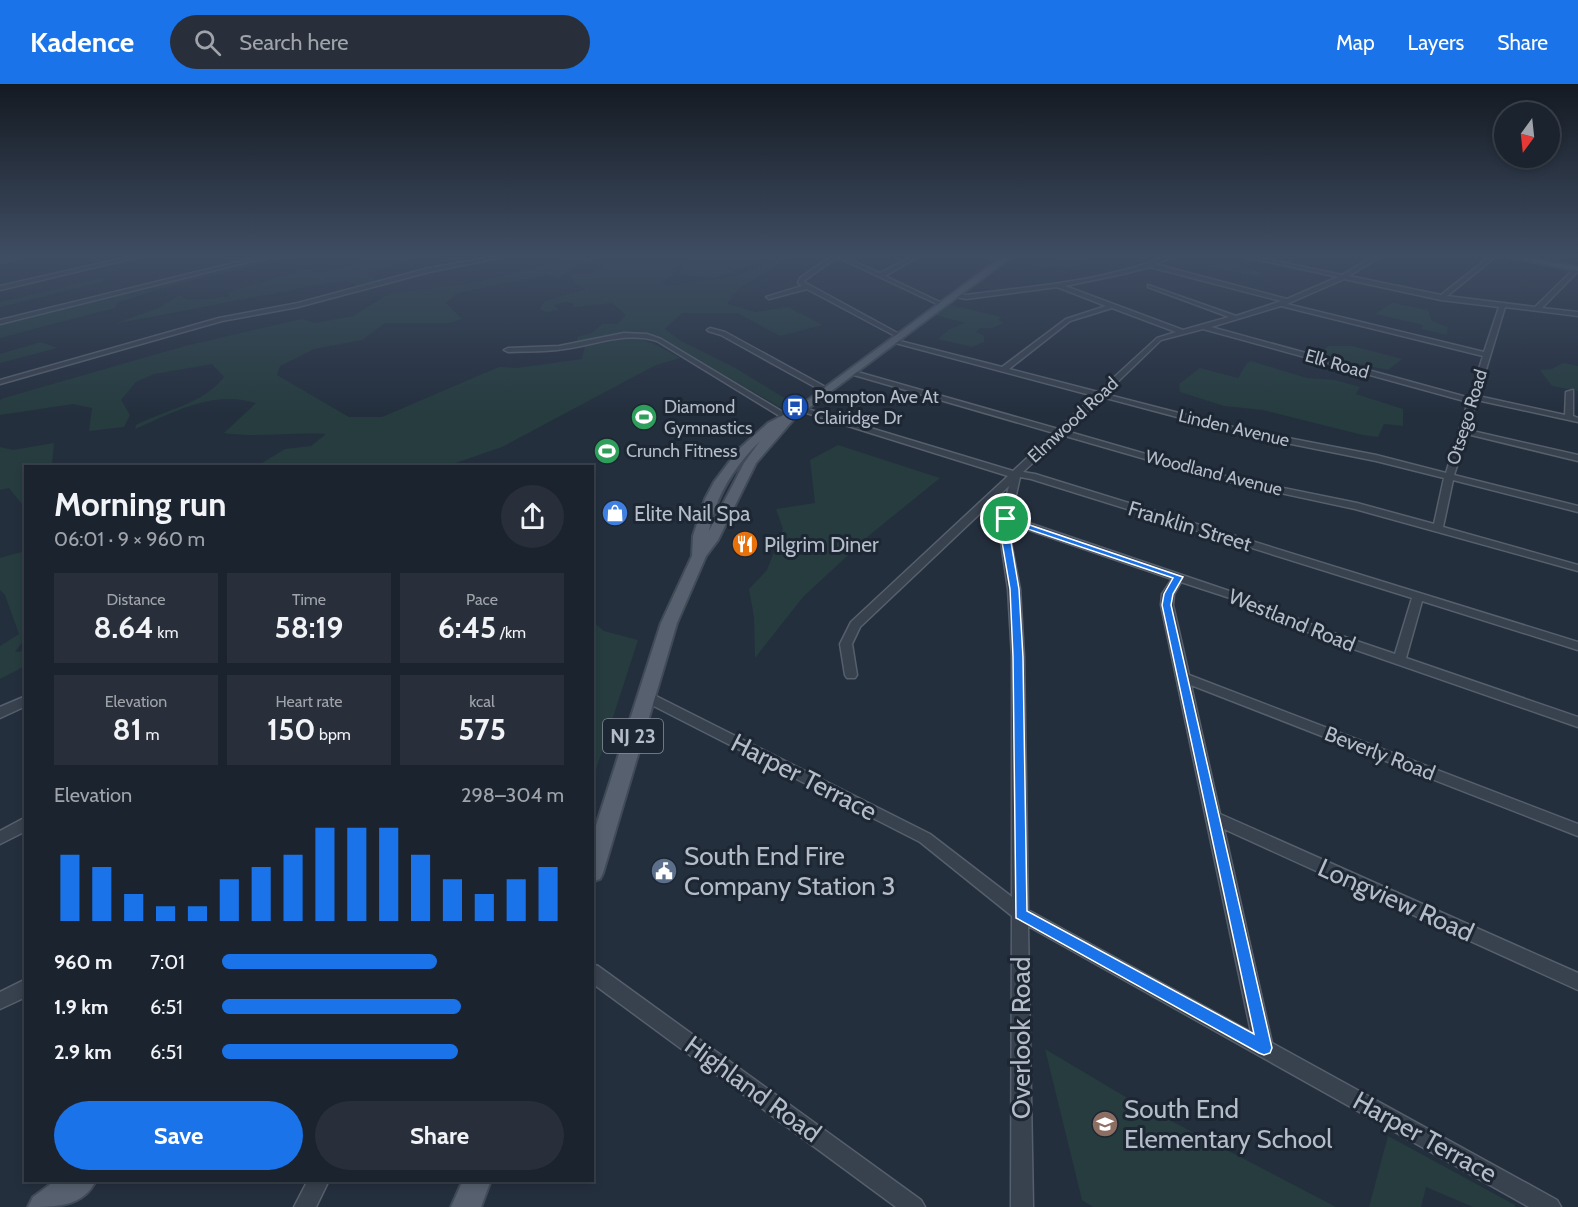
<!DOCTYPE html>
<meta charset="utf-8">
<style>
body{margin:0;font-family:Cabin,sans-serif;background:#282f3a;color:#f1f3f6;height:100vh;display:flex;flex-direction:column;font-size:22px;white-space:nowrap}
*{box-sizing:border-box;margin:0}
p{font-size:20px;color:#a0a4aa}
.icon{flex:none;width:33px;height:33px;fill:none;stroke:currentColor;stroke-width:2;stroke-linecap:round;stroke-linejoin:round}
.map{position:relative;flex:1;overflow:hidden}
.details{position:absolute;left:24px;top:381px;width:570px;height:717px;display:flex;flex-direction:column;background:#1b232e;border-radius:0px;box-shadow:0 3px 9px #0003,0 0 0 2px #39404a}
.details>*{flex:none}
.needle{width:39px;rotate:195deg}
.controls{position:absolute;left:1494px;top:18px;display:grid;gap:12px}
.controls a{display:grid;place-items:center;width:66px;height:66px;border-radius:50%;background:#1b232e;box-shadow:0 3px 9px #0003,0 0 0 2px #39404a;font-size:30px}
.pin{position:absolute;display:grid;place-items:center;width:51px;height:51px;color:#fff;margin:-26px;border:3px solid #fff;border-radius:50%;box-shadow:0 2px 6px #0007}
.round{display:grid;place-items:center;flex:none;width:63px;height:63px;border-radius:32px;background:#282f3a}
.headline{display:flex;align-items:center;justify-content:space-between;height:102px;padding:0 30px}
h1{font-size:33px;font-weight:700;line-height:45px}
.metrics{display:grid;grid-template-columns:repeat(3,1fr);gap:9px;height:102px;padding:6px 30px}
.metrics div{display:grid;align-content:center;border-radius:0px;background:#282f3a;text-align:center}
.metrics b{font-size:30px;font-weight:700}
.metrics small{font-size:16px;font-weight:400}
.metrics p{font-size:16px}
.chart{height:168px;padding:12px 30px}
.chart p{display:flex;justify-content:space-between}
.chart svg{width:100%;height:108px;margin-top:6px;stroke:#1a73e8;stroke-width:6}
.cta{display:flex;gap:12px;margin-top:auto;padding:12px 30px}
.cta a{flex:1;height:69px;border-radius:36px;background:#1a73e8;color:#fff;font-size:24px;font-weight:700;line-height:69px;text-align:center}
.cta a+a{background:#282f3a;color:#f1f3f6}
ul{padding:0 30px;list-style:none;font-size:20px}
li{display:grid;grid-template-columns:96px 72px 1fr;align-items:center;height:45px}
li i{height:15px;border-radius:8px;background:#1a73e8}
header{display:flex;align-items:center;gap:36px;box-sizing:border-box;height:84px;padding:0 30px;background:#1a73e8;color:#fff}
header strong{font-size:28px}
nav{display:flex;gap:33px;margin-inline-start:auto;font-size:21px}
.search{width:420px;height:54px;background:#282f3a;display:flex;align-items:center;gap:15px;box-sizing:border-box;padding:0 21px;border-radius:33px;color:#a0a4aa;font-size:22px}
.map>svg:first-child{display:block}
</style>
<header>
<strong>Kadence</strong>
<div class="search"><svg class="icon" aria-label="search" viewBox="0 0 24 24"><circle cx="10" cy="10" r="6"/><path d="M15 15l6 6"/></svg>Search here</div>
<nav><a>Map</a><a>Layers</a><a>Share</a></nav>
</header>
<div class="map">
<svg width="1578" height="1123" viewBox="0 0 1578 1123">
<rect width="100%" height="100%" fill="#242f3e"/>
<!-- green -->
<path fill="#263c3f" d="M274,173H291L184,198L119,218L114,224L0,254V241Z
M383,173H413L417,175L367,189L378,198L359,203L348,197L328,199L114,240L161,223L179,211L187,216L229,213V208L306,185L321,189Z
M580,173H601L577,181L559,194L547,191L458,209L446,219L462,235L450,239H385L362,256L314,265L280,282L277,291L349,333H382L499,283L518,284L582,275L585,262C630,249 640,250 680,274L656,281L502,363L447,382H257L285,365L311,362L326,350C291,348 258,354 224,349L256,319C212,306 175,328 135,345L136,341C165,326 205,319 224,293L212,280L154,290L136,298L121,316L130,331L124,343L89,347L92,324L73,320L0,331V316L4,314L185,262L302,235L315,239L353,232L389,210L475,199Z
M680,173H773L714,194L679,191L687,175Z
M783,173H790L738,205L727,220L756,228L788,223L823,241L780,252L737,229H682L665,245L681,257L737,285L796,321L790,325H783L659,253L622,249L577,258V253L592,249L602,240H617L626,231L612,219L573,223L574,219L565,218L554,221L559,226L546,228L540,225L545,217L586,205L576,200L570,190H590L606,183L600,180C616,176 658,180 678,180L672,192L660,198L666,202L733,193Z
M1070,173H1086L1091,178L1068,184C1056,179 1047,185 1035,182Z
M1223,177L1264,189L1258,193L1207,182Z
M102,194L103,198L0,223V218Z
M1392,219L1428,226L1432,237L1448,243L1447,251L1421,245L1423,241L1375,230Z
M950,221L1002,233L998,236L1004,239L992,244H980L976,248L984,252V258L972,263L938,255L948,246L965,239L935,231Z
M41,258L57,264L0,279V270Z
M1329,262H1352L1402,275L1388,286L1316,271Z
M1251,277L1307,294L1335,296L1360,303L1356,310L1403,325V342L1384,340L1378,353L1363,351L1263,326L1224,322L1180,308L1179,300L1200,284L1238,294L1247,279Z
M1563,279L1578,282V307L1552,302L1540,286L1552,285Z
M54,359L52,381L69,382H26L25,424L9,404L0,406V363L13,366Z
M838,361L940,394L872,449L803,513L755,574L754,533L749,505L767,486L783,445L776,425L815,419L810,376Z
M25,467V555L15,568L25,567V582L0,595V562L19,550L5,511L0,506V474Z
M593,538L604,547L638,556L593,695Z
M1045,965L1129,1015L1336,1123H1093L1082,1116Z
M1388,1052L1515,1121V1123H1473L1426,1103L1421,1123H1369Z"/>
<g fill="none" stroke-linecap="round" stroke-linejoin="round">
<defs>
<path id="minor" d="M11,173H21L0,179V175Z
M128,173H138L0,206V202Z
M258,173H268L0,240V236Z
M491,173H503L429,188L298,223L222,237L0,300V296L219,234L298,219L429,184Z
M830,173H837L805,196L804,198L901,251V253H897L807,205L769,215L766,213L802,202L798,199L800,194Z
M837,173H844L880,189L911,173H918L885,192L944,220L939,221Z
M989,173H998L1005,176L1002,178Z
M1164,173H1172L1155,180L1287,215L1338,193L1246,173H1257L1342,191L1372,173H1379L1349,192L1441,211L1489,173H1495L1447,212L1535,223L1575,184L1578,183V187L1542,224L1578,228V232L1505,223L1478,312L1565,331L1566,308L1573,306V332L1578,334V338L1477,316L1468,346L1578,371V377L1467,350L1454,391L1578,422V428L1453,396L1443,443L1578,481V487L1355,425L1211,394L1062,351L1023,388L1035,390L1578,558V566L1422,517L1406,574L1578,633V643L1319,553L1230,514L1181,498L1174,510L1173,521L1189,591L1578,740V752L1191,601L1220,730L1578,889V906L1224,745L1272,959L1557,1116L1561,1123H1529L1028,842L1033,1123H1011L1012,832L920,758L640,615L639,612L640,609H650L930,750L1012,813V573L1008,505L1001,458V435L1009,402L860,543L852,560L857,591L855,594H847L845,591L840,560L851,538L1008,392L797,326L804,324L1013,387L1054,349L847,289L854,287L1058,345L1094,312L888,257L892,255L1002,283L1066,235L1106,222L1057,203L966,215L952,212V210L966,211C1033,202 1101,198 1164,173ZM1150,183L1281,217L1236,232L1148,201V203L1229,233L1183,246L1065,202L1123,190ZM1344,195L1441,216L1499,223L1484,268L1287,220ZM1281,222L1483,272L1470,314L1211,243ZM1112,224L1176,248L1157,254L1098,308L1009,285L1070,237ZM1203,245L1468,318L1446,389L1376,371L1241,345L1105,310L1161,256ZM1102,313L1241,350L1376,377L1444,394L1434,440L1357,419L1215,390L1066,347ZM1020,393L1031,395L1412,514L1395,570L1327,547L1238,510L1011,433ZM1011,440L1172,495L1162,510L1161,521L1251,948L1028,826L1024,573L1020,505L1011,458Z
M710,244L725,248L831,306L824,308L721,251L708,247L707,246Z
M624,249L647,250L661,255L793,334L786,336L657,257C625,247 596,261 564,265C546,268 527,267 508,268L504,266L508,264L559,262Z
M26,612V622L0,634V623Z
M26,733V747L0,760V747Z
M592,880L598,882L921,1116L925,1123H896L592,899Z
M26,895V913L0,925V908Z
M308,1096H329L316,1123H294Z"/>
<path id="major" d="M1002,173H1011L794,335L756,379L718,456L706,472L677,539L603,789L600,795L592,798V754L661,539L692,472L693,452L705,415L714,398L739,365L768,339L797,324ZM760,357L744,379L709,447C716,411 734,383 760,357Z
M1509,173H1525L1578,183V187Z
M56,1096H96C84,1123 55,1123 28,1123L33,1113Z
M463,1096H491L481,1123H451Z"/>
</defs>
<!-- minor casing -->
<use href="#minor" stroke="#565f6c" stroke-width="3"/>
<!-- major casing -->
<use href="#major" stroke="#414a57" stroke-width="4"/>
<!-- minor -->
<use href="#minor" fill="#38414e" fill-rule="evenodd"/>
<!-- major -->
<use href="#major" fill="#56606e" fill-rule="evenodd"/>
</g>
<!-- sky -->
<linearGradient id="sky" x2="0" y2="1"><stop stop-color="#141a22"/><stop offset="0.52" stop-color="#3f4d63"/><stop offset="1" stop-color="#3f4d63" stop-opacity="0"/></linearGradient>
<rect width="1578" height="330" fill="url(#sky)"/>
<!-- route -->
<path fill="#1a73e8" stroke="#fff" stroke-width="1.5" fill-rule="evenodd" d="M1006,433L1183,493L1173,510L1171,521L1272,964L1270,969L1264,971L1259,969L1016,834L1013,573L1010,505L1002,458V435ZM1010,439L1173,494L1164,510L1162,521L1254,950L1027,827L1023,573L1019,505L1011,458Z"/>
<!-- icons -->
<defs>
<symbol id="bus-disc" viewBox="-11 -11 22 22"><circle r="9.5" fill="#1a4fb4" stroke="#1d2633"/><path d="M-5-6H5V4H4V6H2V4H-2V6H-4V4H-5ZM-3.5-4V0h7V-4ZM-3.5 1.2v1.5H-2V1.2ZM2 1.2v1.5H3.5V1.2Z" fill="#fff"/></symbol>
<symbol id="stadium-disc" viewBox="-11 -11 22 22"><circle r="9.5" fill="#2e9e5b" stroke="#1d2633"/><path d="M0-5a6.5 5 0 1 0 0 10a6.5 5 0 1 0 0-10ZM-3.5-1.8h7v3.6h-7Z" fill="#fff"/></symbol>
<symbol id="shop-disc" viewBox="-11 -11 22 22"><circle r="9.5" fill="#3f7fe0" stroke="#1d2633"/><path d="M-5-2.5h2.3a2.7 3.5 0 0 1 5.4 0H5L5.5 6h-11ZM-1.5-2.5h3a1.5 2.3 0 0 0-3 0Z" fill="#fff"/></symbol>
<symbol id="restaurant-disc" viewBox="-11 -11 22 22"><circle r="9.5" fill="#e8710a" stroke="#1d2633"/><path d="M-5-6h1v4h1v-4h1v4h1v-4h1v5L-1.5 .5V6h-2V.5L-5-1ZM5-6V6H3V1.5H1.5Q1.5-4 5-6Z" fill="#fff"/></symbol>
<symbol id="civic-disc" viewBox="-11 -11 22 22"><circle r="9.5" fill="#5c6f8a" stroke="#1d2633"/><path d="M-.6-6.5H3V-4.5H.6V-3L4-1V1h2V6H-6V1h2V-1L-.6-3ZM-1.2 2.5V6h2.4V2.5Z" fill="#fff"/></symbol>
<symbol id="school-disc" viewBox="-11 -11 22 22"><circle r="9.5" fill="#8d6e63" stroke="#1d2633"/><path d="M0-5L7-2L0 1L-7-2ZM-4 1L0 2.5L4 1V4Q0 6-4 4Z" fill="#fff"/></symbol>
</defs>
<g fill-rule="evenodd">
<use href="#bus-disc" x="780" y="308" width="30" height="30"/>
<use href="#stadium-disc" x="629" y="318" width="30" height="30"/>
<use href="#stadium-disc" x="592" y="352" width="30" height="30"/>
<use href="#shop-disc" x="600" y="414" width="30" height="30"/>
<use href="#restaurant-disc" x="730" y="445" width="30" height="30"/>
<use href="#civic-disc" x="649" y="772" width="30" height="30"/>
<use href="#school-disc" x="1090" y="1025" width="30" height="30"/>
</g>
<g text-anchor="middle" dominant-baseline="central" stroke-width="6" stroke-linejoin="round" paint-order="stroke">
<!-- far-street labels -->
<g font-size="18" fill="#b4bcc9" stroke="#1d2633">
<text transform="translate(1337 280) rotate(16)">Elk Road</text>
<text transform="translate(1467 333) rotate(-73)">Otsego Road</text>
<text transform="translate(1073 336) rotate(-43)">Elmwood Road</text>
<text transform="translate(1234 344) rotate(13)">Linden Avenue</text>
<text transform="translate(1214 389) rotate(14)">Woodland Avenue</text>
</g>
<!-- far-poi labels -->
<g font-size="18" fill="#b4bcc9" stroke="#1d2633" text-anchor="start">
<text x="814" y="313">Pompton Ave At<tspan x="814" dy="21">Clairidge Dr</tspan></text>
<text x="664" y="323">Diamond<tspan x="664" dy="21">Gymnastics</tspan></text>
<text x="626" y="367">Crunch Fitness</text>
</g>
<!-- shield labels -->
<rect fill="#1d2633" stroke="#878f9c" stroke-width="1.5" x="603" y="635" width="60" height="34" rx="4.5"/>
<g font-size="20" font-weight="bold" fill="#b4bcc9">
<text x="633" y="652">NJ 23</text>
</g>
<!-- poi labels -->
<g font-size="21" fill="#b4bcc9" stroke="#1d2633" text-anchor="start">
<text x="634" y="429">Elite Nail Spa</text>
<text x="764" y="460">Pilgrim Diner</text>
</g>
<!-- street labels -->
<g font-size="21" fill="#b4bcc9" stroke="#1d2633">
<text transform="translate(1190 442) rotate(17)">Franklin Street</text>
<text transform="translate(1292 536) rotate(22)">Westland Road</text>
<text transform="translate(1380 669) rotate(21)">Beverly Road</text>
</g>
<!-- near-street labels -->
<g font-size="26" fill="#b4bcc9" stroke="#1d2633">
<text transform="translate(804 693) rotate(27)">Harper Terrace</text>
<text transform="translate(1396 816) rotate(24)">Longview Road</text>
<text transform="translate(1021 954) rotate(-90)">Overlook Road</text>
<text transform="translate(753 1005) rotate(36)">Highland Road</text>
<text transform="translate(1425 1053) rotate(29)">Harper Terrace</text>
</g>
<!-- near-poi labels -->
<g font-size="26" fill="#b4bcc9" stroke="#1d2633" text-anchor="start">
<text x="684" y="772">South End Fire<tspan x="684" dy="30">Company Station 3</tspan></text>
<text x="1124" y="1025">South End<tspan x="1124" dy="30">Elementary School</tspan></text>
</g>
</g>
</svg>
<div class="controls">
<a><svg class="needle" viewBox="-14 -14 28 28"><path d="M0-13l5 13h-10z" fill="#e53935"/><path d="M0 13l5-13h-10z" fill="#a0a4aa"/></svg></a>
</div>
<div class="pin" style="left:1006px;top:435px;background:#1e9e55"><svg class="icon" aria-label="arrive" viewBox="0 0 24 24"><path d="M6 21V4h12l-3 4 3 4H6"/></svg></div>
<section class="details">
<div class="headline"><div><h1>Morning run</h1><p>06:01 · 9 × 960 m</p></div><a class="round"><svg class="icon" aria-label="share" viewBox="0 0 24 24"><path d="M12 15V3M7 8l5-5 5 5M5 13v7h14v-7"/></svg></a></div>
<div class="metrics">
<div><p>Distance</p><b>8.64<small> km</small></b></div>
<div><p>Time</p><b>58:19</b></div>
<div><p>Pace</p><b>6:45<small> /km</small></b></div>
</div>
<div class="metrics">
<div><p>Elevation</p><b>81<small> m</small></b></div>
<div><p>Heart rate</p><b>150<small> bpm</small></b></div>
<div><p>kcal</p><b>575</b></div>
</div>
<div class="chart"><p><span>Elevation</span>298–304 m</p>
<svg viewBox="0 0 160 44" preserveAspectRatio="none"><path d="M5 44V17M15 44V22M25 44V33M35 44V38M45 44V38M55 44V27M65 44V22M75 44V17M85 44V6M95 44V6M105 44V6M115 44V17M125 44V27M135 44V33M145 44V27M155 44V22"/></svg>
</div>
<ul>
<li><b>960 m</b>7:01<i style="width:63%"></i></li>
<li><b>1.9 km</b>6:51<i style="width:70%"></i></li>
<li><b>2.9 km</b>6:51<i style="width:69%"></i></li>
</ul>
<div class="cta"><a>Save</a><a>Share</a></div>
</section>
</div>
